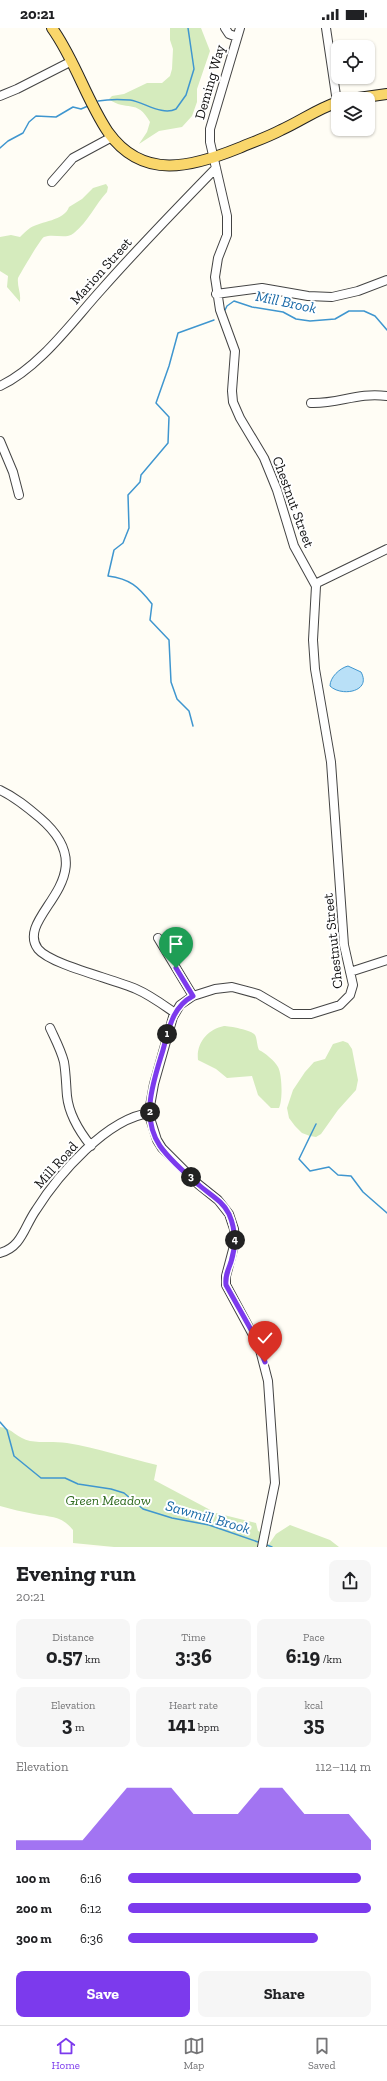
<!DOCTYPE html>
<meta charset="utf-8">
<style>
body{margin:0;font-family:"Zilla Slab",serif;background:#f6f6f6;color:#202124;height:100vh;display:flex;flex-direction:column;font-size:15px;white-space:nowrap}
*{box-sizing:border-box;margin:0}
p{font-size:13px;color:#757577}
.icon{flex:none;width:22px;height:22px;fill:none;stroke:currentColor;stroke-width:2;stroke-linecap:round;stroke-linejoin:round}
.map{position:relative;height:1519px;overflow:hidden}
.drawer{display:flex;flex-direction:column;background:#fff;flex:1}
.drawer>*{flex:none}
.controls{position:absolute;left:331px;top:12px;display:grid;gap:8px}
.controls a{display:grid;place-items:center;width:44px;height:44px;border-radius:8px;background:#fff;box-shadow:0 1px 3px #0004;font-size:20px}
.pin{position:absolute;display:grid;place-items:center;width:34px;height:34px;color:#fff;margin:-41px -17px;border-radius:50% 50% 50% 0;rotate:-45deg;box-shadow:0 0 4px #0007}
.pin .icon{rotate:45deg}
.km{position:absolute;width:20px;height:20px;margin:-10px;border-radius:50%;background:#222;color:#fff;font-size:11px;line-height:20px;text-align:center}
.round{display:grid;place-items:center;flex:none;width:42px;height:42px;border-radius:8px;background:#f6f6f6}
.overview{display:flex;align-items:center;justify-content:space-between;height:68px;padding:0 16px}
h1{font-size:22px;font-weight:700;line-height:30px}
.figures{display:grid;grid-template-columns:repeat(3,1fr);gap:6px;height:68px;padding:4px 16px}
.figures div{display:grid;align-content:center;border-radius:8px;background:#f6f6f6;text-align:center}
.figures b{font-size:20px;font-weight:700}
.figures small{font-size:11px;font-weight:400}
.figures p{font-size:11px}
.chart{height:112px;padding:8px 16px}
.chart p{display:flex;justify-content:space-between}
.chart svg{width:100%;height:72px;margin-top:4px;fill:#7c3aed;opacity:.7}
.primary-button{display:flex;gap:8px;margin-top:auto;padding:8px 16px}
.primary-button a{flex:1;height:46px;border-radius:8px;background:#7c3aed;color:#fff;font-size:16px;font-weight:700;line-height:46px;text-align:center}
.primary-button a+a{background:#f6f6f6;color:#202124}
ul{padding:0 16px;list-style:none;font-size:13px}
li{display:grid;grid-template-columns:64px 48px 1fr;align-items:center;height:30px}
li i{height:10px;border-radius:5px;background:#7c3aed}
.status{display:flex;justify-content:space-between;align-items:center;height:28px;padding:0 20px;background:#fff;direction:ltr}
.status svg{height:11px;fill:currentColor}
.dock{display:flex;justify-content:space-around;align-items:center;height:56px;border-top:1px solid #e0e0e0;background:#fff;font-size:11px;color:#757577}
.dock a{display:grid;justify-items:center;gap:2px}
.dock .on{color:#7c3aed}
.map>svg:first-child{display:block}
</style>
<div class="status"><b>20:21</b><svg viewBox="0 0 49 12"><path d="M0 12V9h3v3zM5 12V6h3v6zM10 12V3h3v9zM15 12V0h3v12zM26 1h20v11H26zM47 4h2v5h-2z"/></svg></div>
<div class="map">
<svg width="387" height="1519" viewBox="0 0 387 1519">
<rect width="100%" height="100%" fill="#fffdf5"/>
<!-- green -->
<path fill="#d5ebbd" d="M170,0H201L210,23L197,61V74L192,88L182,99L159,103L139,116L147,104L150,94C137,70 126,84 109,71L112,68L124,66L147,55H162L170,48L172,41L173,21L170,12Z
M106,156L108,159L107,164C95,177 88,194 74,205C65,212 54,205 44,209C41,210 20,246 18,250C17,258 21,265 20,272V274L7,259L8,248L0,243V209L11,207L20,209C23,206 26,203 30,200C41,193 64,193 69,179L82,171L93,160Z
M224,998C229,998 252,1002 255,1007C257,1010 257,1018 259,1022C265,1025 275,1033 278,1039C282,1046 283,1072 279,1080H271L258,1067L252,1048L227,1050L216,1041L198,1032C196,1015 208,1001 224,998Z
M343,1013L348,1015L352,1021L358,1052L356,1062L338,1082L321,1106L316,1109L310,1108L302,1105L295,1098L289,1090L287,1080L293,1062L305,1044L314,1034L325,1031L333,1016Z
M0,1399C12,1400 18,1411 30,1413C42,1415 55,1413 67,1415C97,1420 127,1430 157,1437L154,1452L216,1485L256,1495L258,1503L261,1504L258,1519H114L73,1515V1502C62,1488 51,1489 34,1486C23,1484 11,1481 0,1478Z
M290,1497L330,1512L339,1519H267L276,1506Z"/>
<!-- water -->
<path fill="#b9e0f7" stroke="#3f96cf" d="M348,638L361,644C372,664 341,669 330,658C330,649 340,640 348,638Z"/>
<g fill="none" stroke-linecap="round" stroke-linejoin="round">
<!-- stream -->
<path stroke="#3f96cf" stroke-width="1.5" d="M98,73C109,71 119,71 130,72C144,74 162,88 176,81L186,67L194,41L188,0
M0,120L8,113L23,105L29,94L36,88L56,89L73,79L81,81L88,78
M224,284L227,278L234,273L252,279L283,284L296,291L310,293L335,291L349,283H364L375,288L387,302
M193,698L189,683L177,671L171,654L169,612L150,592L152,576C138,558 130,551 108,548L114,522L123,515L129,500L128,467L140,454L141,447L168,415L169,389L156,375L169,338L178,305L214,292
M316,1096L299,1131L310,1143L329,1139L338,1147L351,1148L363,1164L387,1185
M0,1394L7,1402L14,1428L41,1450H65L78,1456L111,1461L124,1465L143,1481L172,1490L209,1497L258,1514
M267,1517L272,1519"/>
<defs>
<path id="minor" d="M225,0L229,6L237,9
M240,0L210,101V114L227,188V207L218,230L215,249L220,282L235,323L232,363L233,374L240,390L264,430L277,462L294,518L316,558L313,612L315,641L331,734L344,917L353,957L350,967L340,977L311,986H292L258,966L232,959L215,961L193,968L180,977L173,989L154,1056L150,1078V1090L157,1112L162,1120L198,1156L218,1172L229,1186L234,1201L235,1214L226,1248V1257L259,1318L268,1353L275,1455L262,1519
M326,0L337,74
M0,68L17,61L72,33
M52,154L73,130L112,109
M216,266L262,260L308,268L332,269L358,263L387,252
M0,358C39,340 72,294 101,262C138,220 177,180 216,140
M311,375C339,376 357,364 387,368
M0,413L13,444L19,467
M315,556L387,521
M0,762C15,769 27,779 40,790C110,850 13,887 38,921C51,937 114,951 136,961C150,967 162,976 175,985
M158,910L193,968
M350,944L387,932
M50,1000C55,1011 61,1022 64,1034C66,1046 66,1057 67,1068C69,1087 79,1103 91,1118
M0,1225C22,1219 24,1199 36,1182C58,1147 107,1090 150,1085"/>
<path id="major" d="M52,0C75,32 86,71 108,104C143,153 192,139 239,120C253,114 268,109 281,102C301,93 317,81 338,74
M351,71L387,66"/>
</defs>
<!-- minor casing -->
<use href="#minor" stroke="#444" stroke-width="10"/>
<!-- major casing -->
<use href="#major" stroke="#222" stroke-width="12"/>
<!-- minor -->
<use href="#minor" stroke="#fff" stroke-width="8"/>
<!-- major -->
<use href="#major" stroke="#f9d66b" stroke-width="10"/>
</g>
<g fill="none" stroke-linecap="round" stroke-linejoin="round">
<defs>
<path id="route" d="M176,940L193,968C172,979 169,1001 163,1022C154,1052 140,1089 160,1118C170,1132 186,1146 199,1157C209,1166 223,1173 229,1186C236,1202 236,1218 231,1234C228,1242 225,1248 226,1257L254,1307L265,1334"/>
</defs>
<!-- route casing -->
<use href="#route" stroke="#fff" stroke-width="8"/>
<!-- route -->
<use href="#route" stroke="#7c3aed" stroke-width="5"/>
</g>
<g text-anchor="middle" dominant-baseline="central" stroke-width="4" stroke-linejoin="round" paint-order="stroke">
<!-- street labels -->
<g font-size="14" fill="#111" stroke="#fff">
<text transform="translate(210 54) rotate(-74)">Deming Way</text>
<text transform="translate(101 243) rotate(-48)">Marion Street</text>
<text transform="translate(293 474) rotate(70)">Chestnut Street</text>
<text transform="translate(333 913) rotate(-96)">Chestnut Street</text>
<text transform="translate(56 1137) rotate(-48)">Mill Road</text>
</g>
<!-- park labels -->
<g font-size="14" font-style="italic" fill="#2f6b1f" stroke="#fff">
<text x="108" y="1472">Green Meadow</text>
</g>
<!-- water labels -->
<g font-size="15" font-style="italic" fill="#1768a6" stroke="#fff">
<text transform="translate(286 274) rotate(12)">Mill Brook</text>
<text transform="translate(208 1489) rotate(16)">Sawmill Brook</text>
</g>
</g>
</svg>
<div class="controls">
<a><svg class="icon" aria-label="locate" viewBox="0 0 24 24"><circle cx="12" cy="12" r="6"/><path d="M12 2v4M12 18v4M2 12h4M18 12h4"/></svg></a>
<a><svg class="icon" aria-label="layers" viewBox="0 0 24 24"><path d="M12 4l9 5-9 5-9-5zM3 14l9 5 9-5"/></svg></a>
</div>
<div class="pin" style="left:176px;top:940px;background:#1e9e55"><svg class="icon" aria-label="arrive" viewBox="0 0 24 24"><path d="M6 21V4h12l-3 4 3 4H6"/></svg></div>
<div class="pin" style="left:265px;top:1334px;background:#d93025"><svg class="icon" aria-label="check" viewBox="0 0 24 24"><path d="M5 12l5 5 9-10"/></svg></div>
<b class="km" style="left:167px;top:1006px">1</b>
<b class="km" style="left:150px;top:1084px">2</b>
<b class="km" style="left:191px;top:1149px">3</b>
<b class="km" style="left:235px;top:1212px">4</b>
</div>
<section class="drawer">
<div class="overview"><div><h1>Evening run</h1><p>20:21</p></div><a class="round"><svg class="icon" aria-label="share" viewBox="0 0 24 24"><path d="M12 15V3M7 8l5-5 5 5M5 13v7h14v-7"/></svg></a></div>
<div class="figures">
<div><p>Distance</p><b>0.57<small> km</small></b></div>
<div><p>Time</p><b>3:36</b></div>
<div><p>Pace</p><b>6:19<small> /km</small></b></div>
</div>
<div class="figures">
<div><p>Elevation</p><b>3<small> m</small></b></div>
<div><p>Heart rate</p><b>141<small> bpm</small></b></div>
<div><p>kcal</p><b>35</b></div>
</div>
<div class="chart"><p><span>Elevation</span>112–114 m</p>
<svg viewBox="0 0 160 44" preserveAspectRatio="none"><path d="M0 44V38L10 38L20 38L30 38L40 22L50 6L60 6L70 6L80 22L90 22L100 22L110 6L120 6L130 22L140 22L150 22L160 38V44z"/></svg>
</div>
<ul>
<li><b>100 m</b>6:16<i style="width:96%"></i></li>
<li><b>200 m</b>6:12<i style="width:100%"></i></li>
<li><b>300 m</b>6:36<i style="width:78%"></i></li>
</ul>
<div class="primary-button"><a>Save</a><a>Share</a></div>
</section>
<nav class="dock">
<a class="on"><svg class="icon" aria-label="home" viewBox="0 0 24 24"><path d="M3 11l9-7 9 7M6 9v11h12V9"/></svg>Home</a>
<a><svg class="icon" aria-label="map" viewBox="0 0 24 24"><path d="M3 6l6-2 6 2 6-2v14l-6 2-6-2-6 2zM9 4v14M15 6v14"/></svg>Map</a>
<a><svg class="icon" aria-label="saved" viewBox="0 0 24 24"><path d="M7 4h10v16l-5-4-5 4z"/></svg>Saved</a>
</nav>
